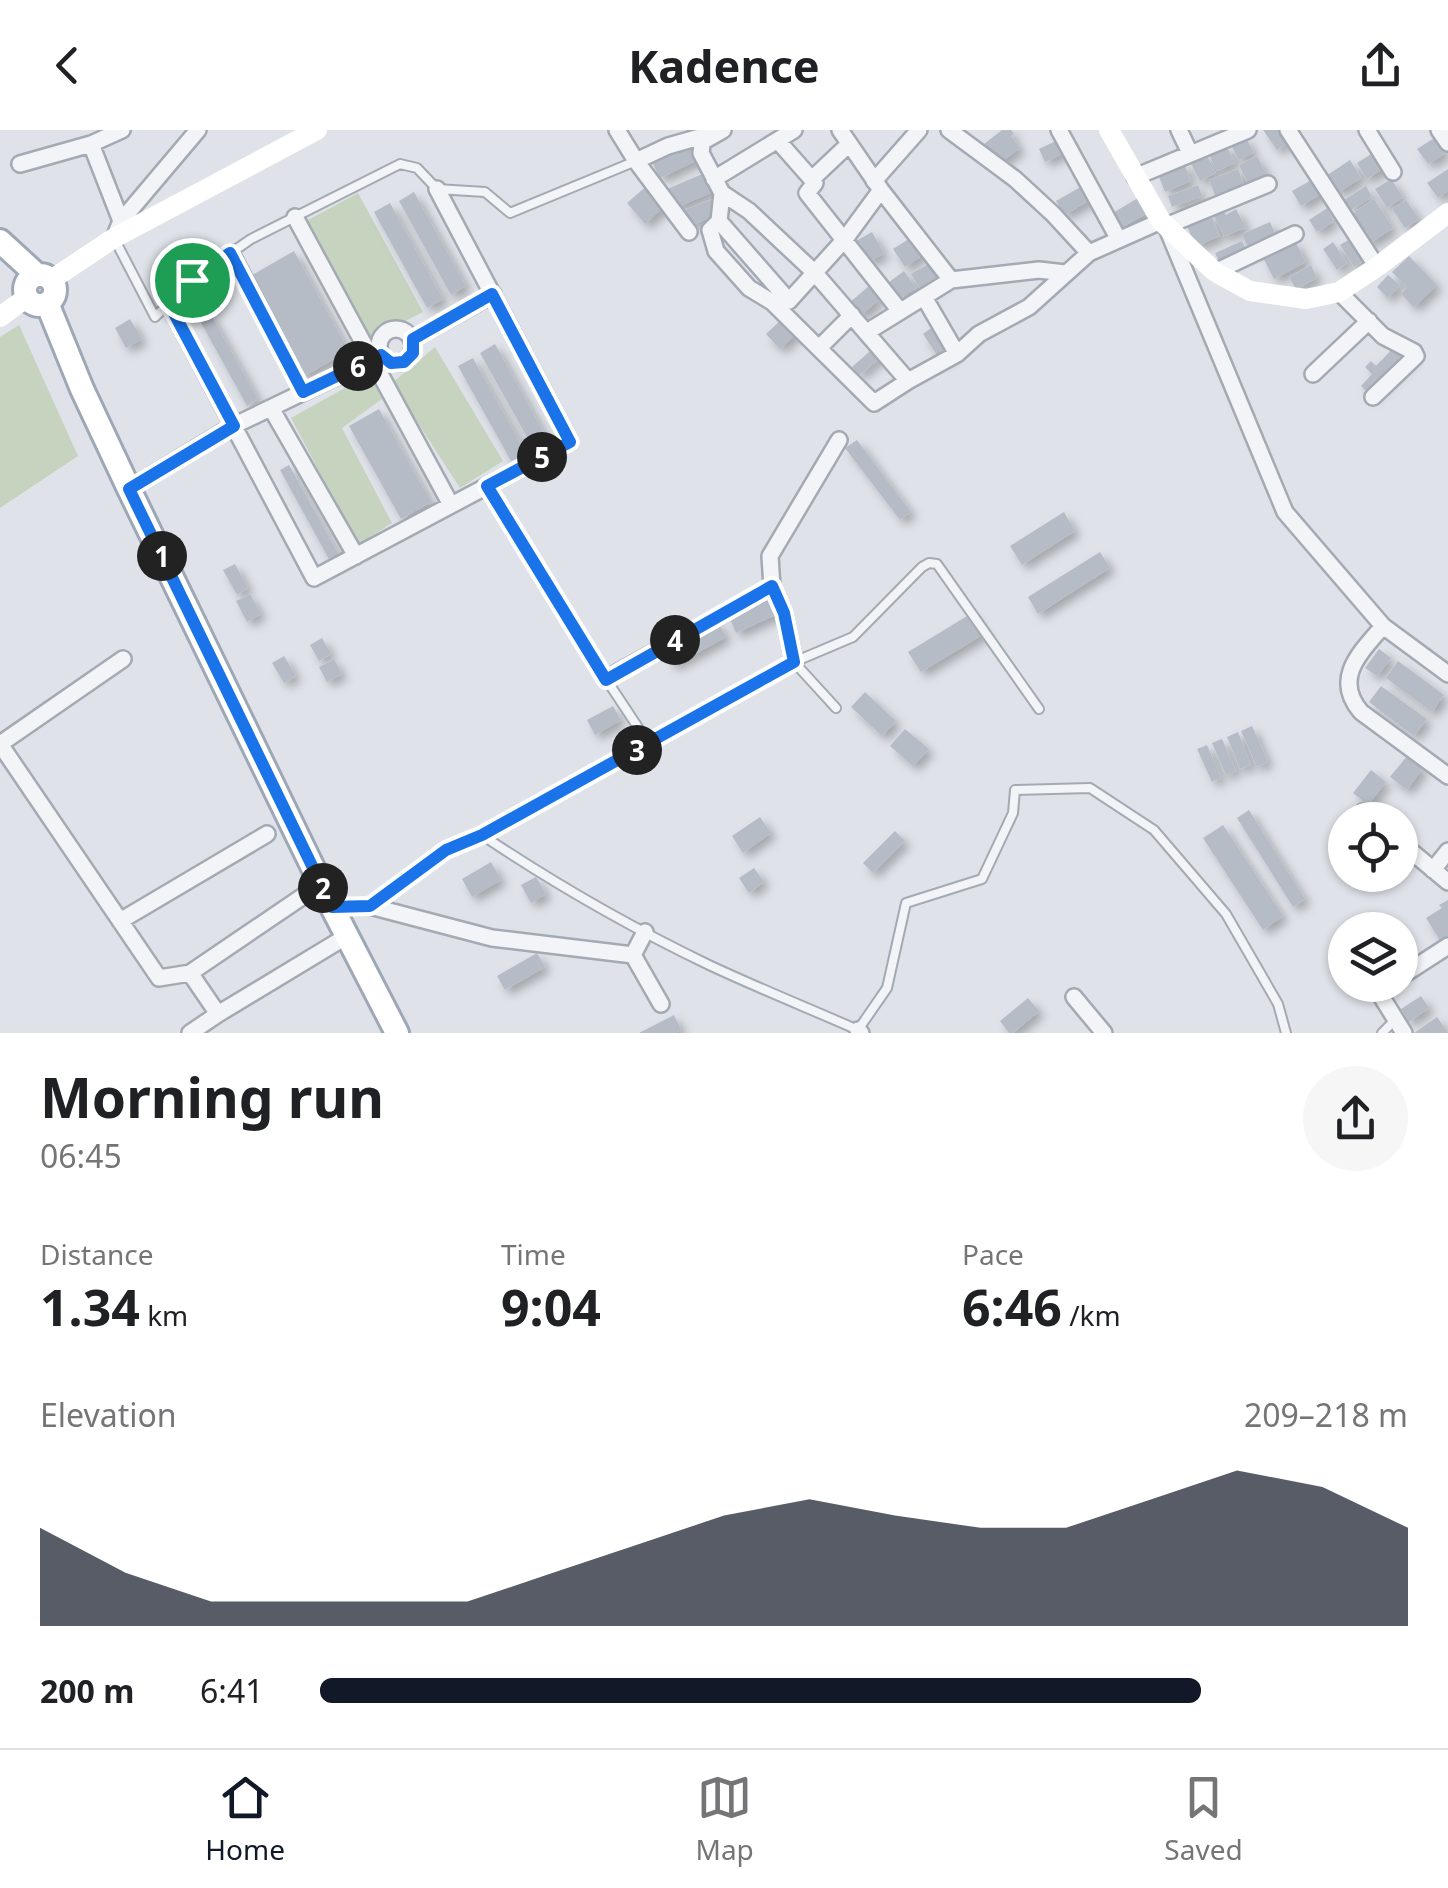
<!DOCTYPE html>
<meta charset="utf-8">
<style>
body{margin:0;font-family:"Noto Sans",sans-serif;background:#f6f6f6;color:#202124;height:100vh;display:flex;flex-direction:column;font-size:38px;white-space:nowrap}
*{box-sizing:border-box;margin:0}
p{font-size:32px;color:#757577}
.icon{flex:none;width:55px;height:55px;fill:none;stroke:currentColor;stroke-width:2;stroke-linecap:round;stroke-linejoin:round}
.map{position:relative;height:903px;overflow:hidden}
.side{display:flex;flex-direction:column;background:#fff;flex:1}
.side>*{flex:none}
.tools{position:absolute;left:1328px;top:672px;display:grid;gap:20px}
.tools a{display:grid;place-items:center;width:90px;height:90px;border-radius:50%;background:#fff;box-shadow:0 2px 8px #0004;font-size:50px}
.pin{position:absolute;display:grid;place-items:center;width:85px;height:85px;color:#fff;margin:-42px;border:5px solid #fff;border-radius:50%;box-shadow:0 2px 10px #0007}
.km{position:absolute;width:50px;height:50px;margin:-25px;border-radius:50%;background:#222;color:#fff;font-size:28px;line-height:50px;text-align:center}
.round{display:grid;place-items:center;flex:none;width:105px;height:105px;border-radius:52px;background:#f6f6f6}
.summary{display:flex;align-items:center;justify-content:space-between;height:170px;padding:0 40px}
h1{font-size:55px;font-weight:700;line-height:75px}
.metrics{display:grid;grid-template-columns:repeat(3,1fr);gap:15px;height:170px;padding:10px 40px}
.metrics div{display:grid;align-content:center}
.metrics b{font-size:50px;font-weight:700}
.metrics small{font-size:28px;font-weight:400}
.metrics p{font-size:28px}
.chart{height:280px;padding:20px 40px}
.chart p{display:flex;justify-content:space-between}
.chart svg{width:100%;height:180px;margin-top:10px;fill:#111827;opacity:.7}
ul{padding:0 40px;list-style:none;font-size:32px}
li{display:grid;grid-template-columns:160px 120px 1fr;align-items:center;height:75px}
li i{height:25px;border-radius:12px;background:#111827}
header{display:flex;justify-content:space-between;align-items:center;height:130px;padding:0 40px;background:#fff;font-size:45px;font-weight:700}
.dock{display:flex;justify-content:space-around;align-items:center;height:140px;border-top:2px solid #e0e0e0;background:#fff;font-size:28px;color:#757577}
.dock a{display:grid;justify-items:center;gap:5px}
.dock .selected{color:#111827}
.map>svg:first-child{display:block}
</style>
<header><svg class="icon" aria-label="back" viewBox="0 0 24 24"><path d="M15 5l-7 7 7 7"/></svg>Kadence<svg class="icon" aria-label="share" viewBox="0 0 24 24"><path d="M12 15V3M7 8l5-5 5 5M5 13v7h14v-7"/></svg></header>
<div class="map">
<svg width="1448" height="903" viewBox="0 0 1448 903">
<defs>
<filter id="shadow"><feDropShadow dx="5.5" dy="5.5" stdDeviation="5" flood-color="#0004"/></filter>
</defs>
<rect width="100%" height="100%" fill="#dfe3e9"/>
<!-- green -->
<path fill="#c5d3bf" d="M358,63L423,182L369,209L306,91Z
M19,195L78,326L0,378V207Z
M435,217L503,331L460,358L392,253Z
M370,244L382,269L342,298L392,393L358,415L291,288Z"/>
<!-- building -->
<path fill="#b5bcc6" filter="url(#shadow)" d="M1002,0H1011L1014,4L1011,6L1020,18L999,34L984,14Z
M1263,0H1280L1288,13L1277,20Z
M1245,7L1254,22L1239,30L1231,15Z
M1436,7L1446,23L1428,34L1417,19Z
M1060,9L1066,22L1045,32L1039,19Z
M691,11L700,29L660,48L651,30Z
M1226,15L1235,33L1217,41L1209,24Z
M1376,21L1386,37L1367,49L1357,33Z
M1205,22L1216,43L1200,51L1189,30Z
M1257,26L1267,46L1248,54L1239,35Z
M1350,30L1361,48L1337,63L1326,46Z
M1184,33L1191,51L1165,62L1158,44Z
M1238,39L1245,57L1216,68L1209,50Z
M1448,39V61L1438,68L1427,53Z
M707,42L715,61L675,78L667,59Z
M1315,48L1323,63L1301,76L1292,61Z
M1391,49L1403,67L1387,78L1375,59Z
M648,55L666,75L645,94L627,73Z
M1084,55L1092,69L1064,85L1056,71Z
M1198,55L1202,66L1172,77L1168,66Z
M1366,56L1372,67L1351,80L1344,70Z
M414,62L466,156L451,165L399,71Z
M1138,68L1147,83L1119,99L1111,84Z
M713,69L718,84L690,96L684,80Z
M1374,69L1393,98L1369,114L1350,85Z
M1406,70L1419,89L1405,98L1392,79Z
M390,73L443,169L427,178L374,82Z
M1327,78L1334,91L1317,102L1309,90Z
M1223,79L1226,85L1236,79L1246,98L1224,106L1213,84Z
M1210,83L1220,106L1196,116L1186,94Z
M1270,92L1278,110L1250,122L1242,104Z
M872,102L884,124L868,132L856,111Z
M912,107L923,125L905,137L893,119Z
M1353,107L1367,129L1354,137L1340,115Z
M1242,111L1247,122L1220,134L1215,123Z
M1295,111L1306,132L1274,149L1263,128Z
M1333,112L1347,133L1337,140L1323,119Z
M294,121L349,221L302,247L247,148Z
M1409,126L1437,155L1414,177L1401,164L1407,157L1392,142Z
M932,132L943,151L923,164L911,144Z
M1311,135L1317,148L1296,159L1289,147Z
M904,141L916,158L899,169L888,153Z
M1388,145L1400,155L1388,168L1377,157Z
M869,156L880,169L860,186L849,173Z
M210,183L258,269L247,276L199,189Z
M784,187L798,202L780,219L766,204Z
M130,189L142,209L126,218L115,198Z
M935,195L953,223L941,231L923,204Z
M495,214L548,310L533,318L480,223Z
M1397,214L1411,227L1371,266L1361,256L1372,244L1365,237L1371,231L1376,236Z
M877,215L884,224L859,245L852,237Z
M473,228L526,323L511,331L458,236Z
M379,279L431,372L401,389L349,296Z
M857,310L911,382L900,390L845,318Z
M289,335L339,425L330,431L280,340Z
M1064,382L1075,401L1022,435L1010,416Z
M1100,422L1110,438L1038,484L1028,467Z
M235,434L248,458L237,465L223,440Z
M250,464L261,484L247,492L236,471Z
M772,465L780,483L736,503L728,484Z
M972,483L984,504L921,542L908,522Z
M717,491L726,507L673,536L664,520Z
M322,508L331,524L319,531L310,515Z
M1379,519L1391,528L1377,546L1365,538Z
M284,526L296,546L284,553L272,533Z
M334,529L342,544L327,552L319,537Z
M1398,531L1444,565L1432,582L1386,548Z
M1381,556L1427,589L1414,606L1369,572Z
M865,562L896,591L882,606L851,577Z
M613,576L621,590L595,605L587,590Z
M1252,596L1268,632L1257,637L1241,601Z
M905,599L929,619L913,636L890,616Z
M1238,602L1251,635L1240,639L1227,607Z
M1222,609L1236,641L1226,645L1212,613Z
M1207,615L1221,648L1212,652L1197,619Z
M1407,626L1423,638L1407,660L1390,647Z
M1371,640L1386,652L1368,675L1353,663Z
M1249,680L1305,769L1293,777L1237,688Z
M760,687L771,703L743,723L732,706Z
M1223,695L1283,786L1263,800L1203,708Z
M895,701L905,711L873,743L863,733Z
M491,732L501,750L472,767L462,749Z
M754,738L764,752L749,763L739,748Z
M536,747L546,764L531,773L521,755Z
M1448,770V808L1441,812L1426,788L1442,778L1439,775Z
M537,823L545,837L505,860L497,846Z
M1421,866L1429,878L1409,892L1401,879Z
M1028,868L1039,881L1013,903H1009L1000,891Z
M674,885L681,900L675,903H639Z
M1437,887L1448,903H1414Z"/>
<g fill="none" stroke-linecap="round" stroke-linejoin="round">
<defs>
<path id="service" d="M115,110L155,187L192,150L251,109L400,34L417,38L437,59L485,62L510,83L636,31
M487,356L606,549L649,614
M794,532L853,507L922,437L929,433L937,434L1039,579
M482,705L794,532L836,578
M336,777L370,776L446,720L482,705C555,754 630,797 709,835C758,858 808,878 858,900L887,858L906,773L982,749L1013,683L1015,660L1090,658L1154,700L1226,784L1278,874L1286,903
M1382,903L1396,889"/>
<path id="minor" d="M617,0L636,31L689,102
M704,0L701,23L722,63L749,81L814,142L908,251
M840,0L881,60L951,150L867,202
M949,0L1015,49L1053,84L1089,123
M1059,0L1118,108
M1179,0L1190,23
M1288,0L1377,137
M1367,0L1393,42
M1439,0L1448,13
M778,11L815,53L807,63L900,181
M702,12L723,0
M91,14L121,91
M636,31L668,16L703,6
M20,34L91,14L122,0
M1135,47L1248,0
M714,49L794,0
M812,49L849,14
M874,51L919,0
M1268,54L1166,96L1285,382L1383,496L1448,544
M722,63L719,91L710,100L716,121L749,158L772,172L874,273L908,251L957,224L979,204L1029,177L1089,123L1161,91
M295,87L451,375
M719,91L789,171L845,109L881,60
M114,108L121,91L198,0
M231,123L303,262
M1215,142L1295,104
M951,150L1039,140L1065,143
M1339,162L1383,206L1414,222L1416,226L1373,267
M924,167L957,224
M169,174L314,448L570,312L437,59
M379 216a17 17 0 1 1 34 0a17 17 0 1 1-34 0Z
M413,209L493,164
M820,217L852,185
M1313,244L1369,191
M271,278L356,426
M129,359L233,296L381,225
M772,457L770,426L839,310
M1383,496C1361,522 1332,548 1361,582L1448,646
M123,529L0,614L159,848L190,843L321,754
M606,549L772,457L784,483L794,532
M1363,682L1373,690
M1400,712L1448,752
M1433,740L1448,721
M370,776L492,808L633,825
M120,791L267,704
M645,802L633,825L661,874
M190,843L218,884
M1400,847L1448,816
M1388,855L1378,861L1404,903
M1074,867L1104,903
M858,900L861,903
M190,903L218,884L347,806"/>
<path id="primary" d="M0,111L37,145
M25 160a15 15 0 1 1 30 0a15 15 0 1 1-30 0Z
M47,173L82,259L129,359L332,777L397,903"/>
</defs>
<!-- service casing -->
<use href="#service" stroke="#a4aab3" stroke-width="12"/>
<!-- minor casing -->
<use href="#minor" stroke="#a4aab3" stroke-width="20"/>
<!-- primary casing -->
<use href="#primary" stroke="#9da7b5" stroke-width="28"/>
<!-- service -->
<use href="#service" stroke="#f2f4f7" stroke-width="8"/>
<!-- minor -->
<use href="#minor" stroke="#f2f4f7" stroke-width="15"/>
<!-- secondary -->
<path stroke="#fff" stroke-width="20" d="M1109,0L1161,91L1215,142L1250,161L1306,169L1339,162L1377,137L1448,83
M51,150L114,108L317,0
M0,187L26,168"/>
<!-- primary -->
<use href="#primary" stroke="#fff" stroke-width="22"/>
</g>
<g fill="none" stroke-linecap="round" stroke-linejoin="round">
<defs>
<path id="route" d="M230,123L303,262L381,225L391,233L404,232L413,223V209L492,164L570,312L487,356L606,550L772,456L784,483L794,532L482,705L446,720L370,776L332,777L129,359L234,296L169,174L192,150Z"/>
</defs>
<!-- route casing -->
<use href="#route" stroke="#fff" stroke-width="20"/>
<!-- route -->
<use href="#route" stroke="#1a73e8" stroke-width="12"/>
</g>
</svg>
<div class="tools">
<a><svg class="icon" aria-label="locate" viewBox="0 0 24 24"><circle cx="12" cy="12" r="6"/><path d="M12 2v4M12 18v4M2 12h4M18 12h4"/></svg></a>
<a><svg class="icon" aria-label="layers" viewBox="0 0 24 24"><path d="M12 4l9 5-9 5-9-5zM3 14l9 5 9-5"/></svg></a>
</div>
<div class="pin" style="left:192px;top:150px;background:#1e9e55"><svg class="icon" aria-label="arrive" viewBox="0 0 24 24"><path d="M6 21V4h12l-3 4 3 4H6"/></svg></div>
<b class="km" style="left:162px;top:426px">1</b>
<b class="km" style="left:323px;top:758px">2</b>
<b class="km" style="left:637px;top:620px">3</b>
<b class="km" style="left:675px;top:510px">4</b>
<b class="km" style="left:542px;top:327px">5</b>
<b class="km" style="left:358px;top:236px">6</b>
</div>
<section class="side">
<div class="summary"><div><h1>Morning run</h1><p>06:45</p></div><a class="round"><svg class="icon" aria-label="share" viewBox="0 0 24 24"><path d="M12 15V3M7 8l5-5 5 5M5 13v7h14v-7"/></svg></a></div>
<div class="metrics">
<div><p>Distance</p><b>1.34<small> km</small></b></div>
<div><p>Time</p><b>9:04</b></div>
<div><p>Pace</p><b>6:46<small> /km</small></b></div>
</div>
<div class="chart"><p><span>Elevation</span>209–218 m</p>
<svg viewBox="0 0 160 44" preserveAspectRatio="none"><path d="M0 44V20L10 31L20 38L30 38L40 38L50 38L60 31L70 24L80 17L90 13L100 17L110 20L120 20L130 13L140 6L150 10L160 20V44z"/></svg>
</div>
<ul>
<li><b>200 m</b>6:41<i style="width:81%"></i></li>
</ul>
</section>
<nav class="dock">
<a class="selected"><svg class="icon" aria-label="home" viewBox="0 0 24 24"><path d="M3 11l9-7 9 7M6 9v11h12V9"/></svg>Home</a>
<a><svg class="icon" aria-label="map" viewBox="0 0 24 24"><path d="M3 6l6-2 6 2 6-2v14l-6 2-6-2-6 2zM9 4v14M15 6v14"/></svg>Map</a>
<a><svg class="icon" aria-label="saved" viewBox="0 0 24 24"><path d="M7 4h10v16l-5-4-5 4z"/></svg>Saved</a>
</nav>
